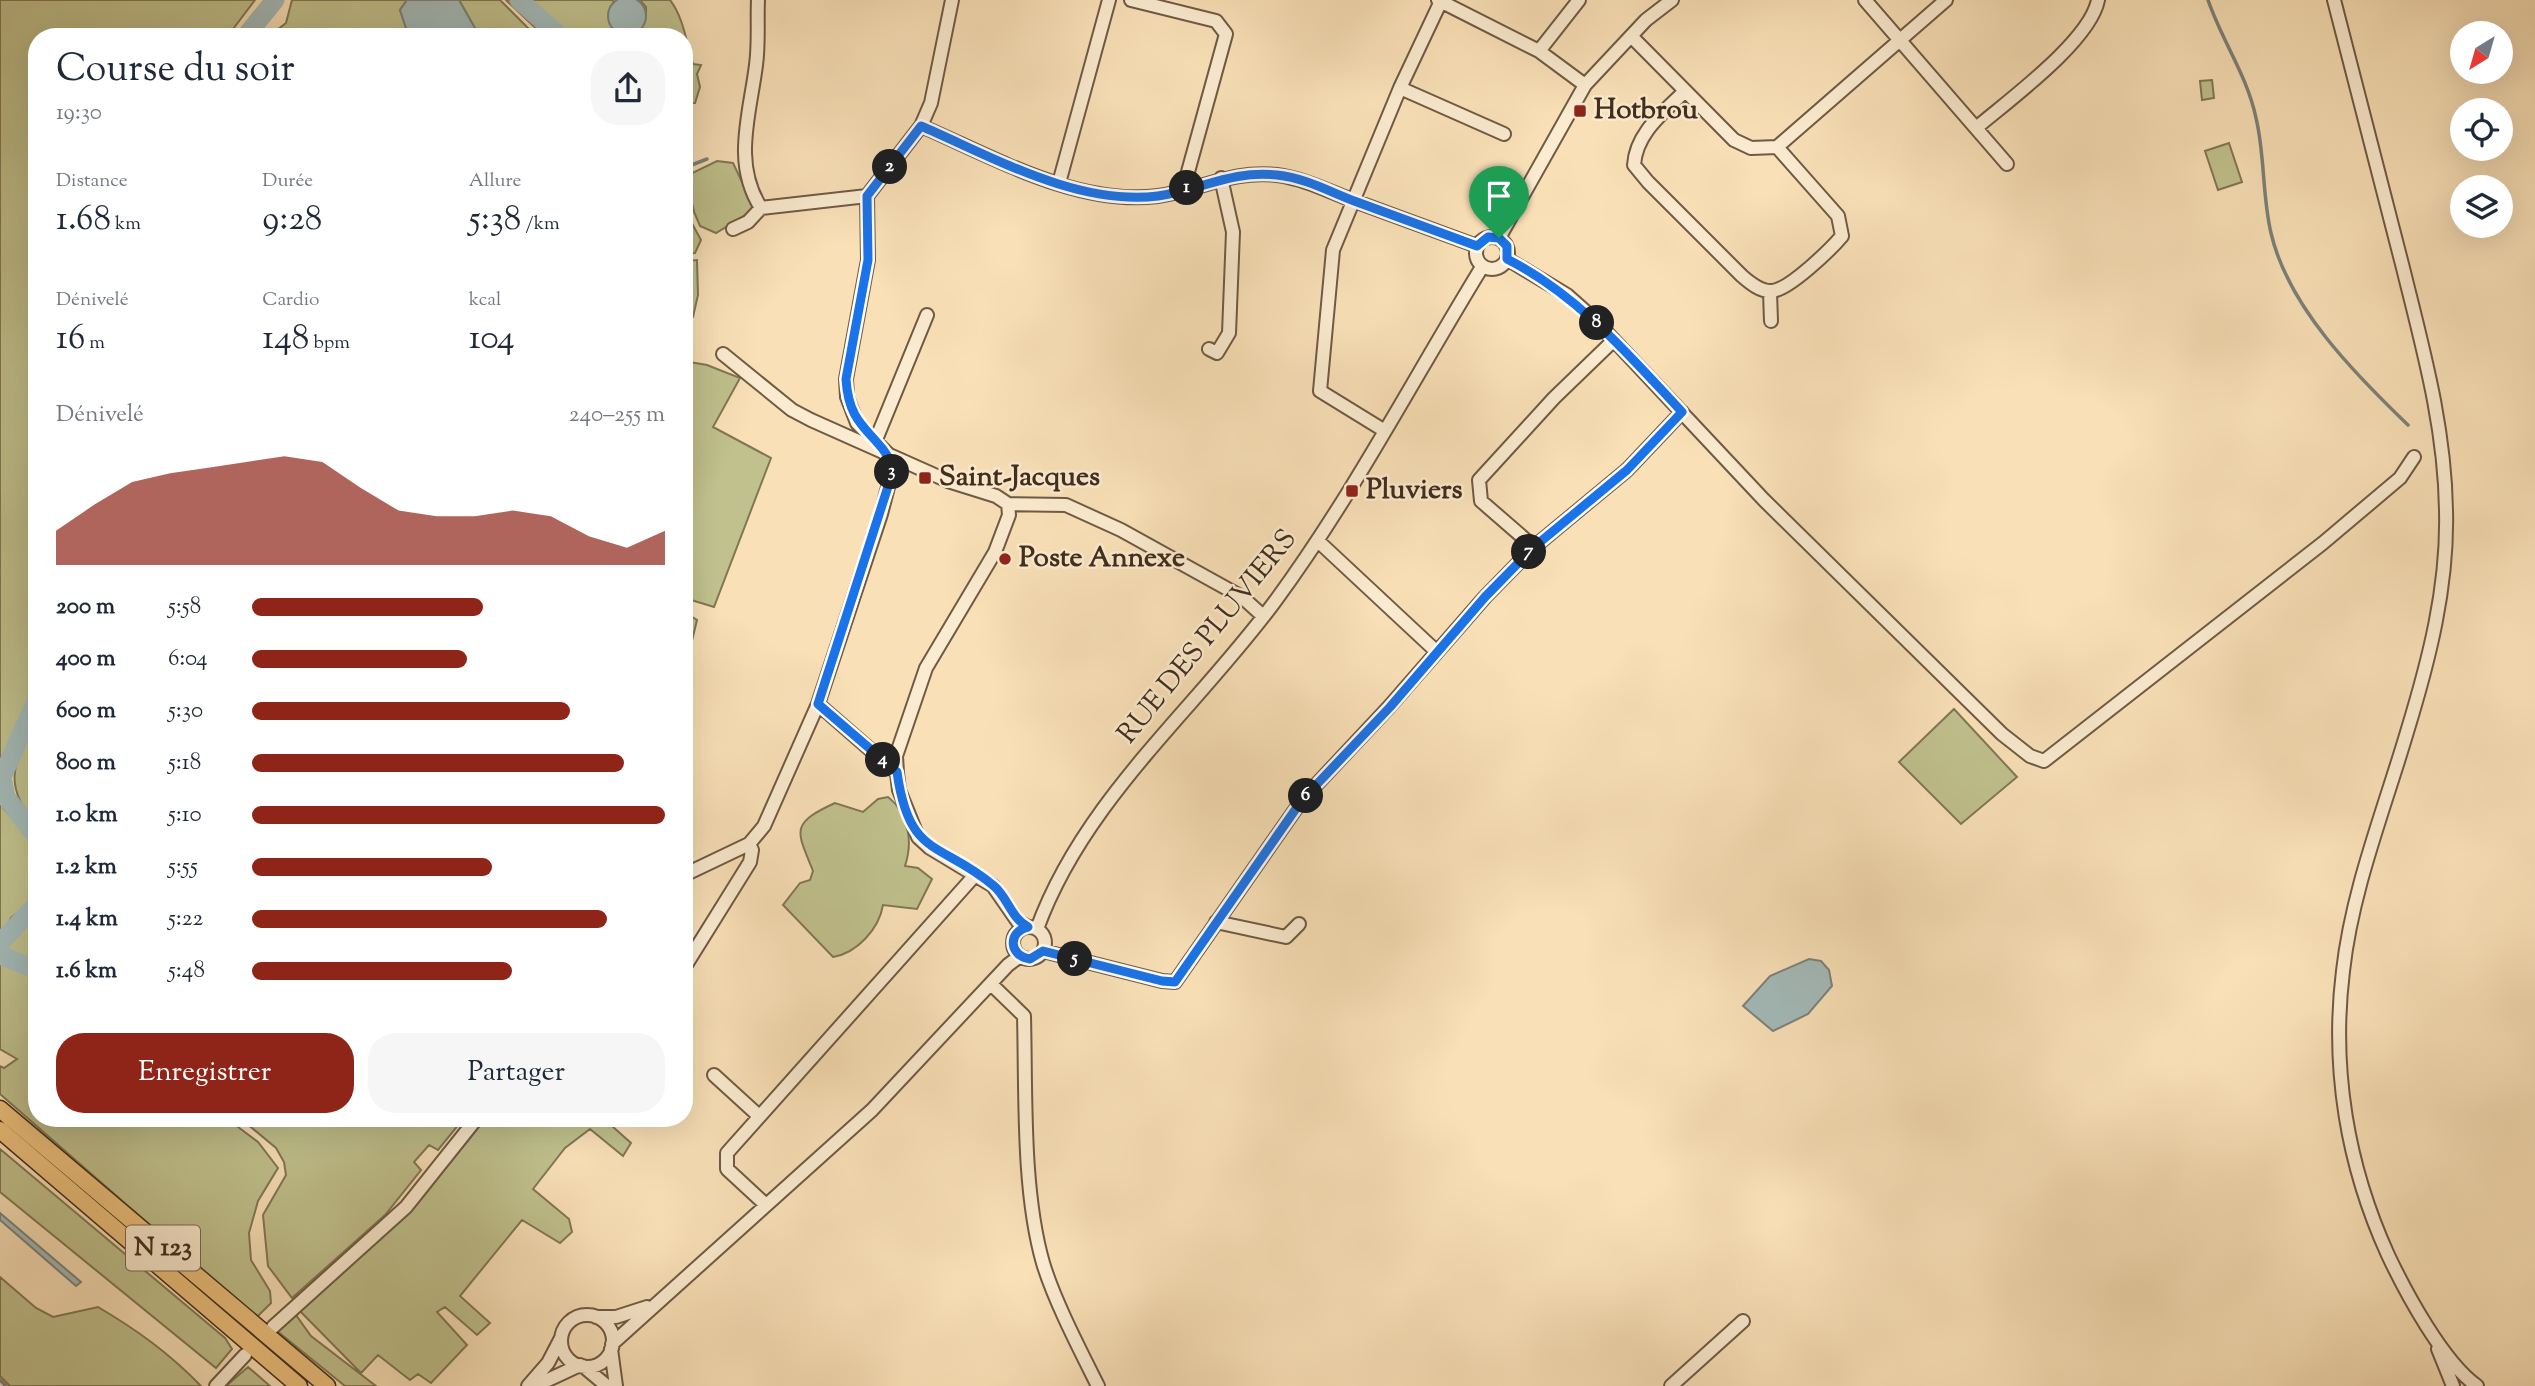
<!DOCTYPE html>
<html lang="fr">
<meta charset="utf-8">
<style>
body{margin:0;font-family:"Sorts Mill Goudy",serif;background:#f6f6f7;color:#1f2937;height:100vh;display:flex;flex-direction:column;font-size:26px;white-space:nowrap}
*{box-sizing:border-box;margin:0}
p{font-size:23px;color:#747a83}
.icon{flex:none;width:38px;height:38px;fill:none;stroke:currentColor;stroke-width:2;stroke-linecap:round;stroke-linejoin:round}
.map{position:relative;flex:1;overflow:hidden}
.sheet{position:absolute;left:28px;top:28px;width:665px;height:1099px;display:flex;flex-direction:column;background:#fff;border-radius:28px;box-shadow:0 7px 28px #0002}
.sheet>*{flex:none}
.needle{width:46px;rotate:217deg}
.fabs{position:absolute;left:2450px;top:21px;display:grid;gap:14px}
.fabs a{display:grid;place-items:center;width:63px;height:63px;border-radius:50%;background:#fff;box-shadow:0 7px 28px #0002;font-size:35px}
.pin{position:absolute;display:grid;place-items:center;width:60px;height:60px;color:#fff;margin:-72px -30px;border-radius:50% 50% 50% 0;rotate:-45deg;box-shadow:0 0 7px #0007}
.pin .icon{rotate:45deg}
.km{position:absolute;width:35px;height:35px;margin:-18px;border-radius:50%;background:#222;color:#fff;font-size:19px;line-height:35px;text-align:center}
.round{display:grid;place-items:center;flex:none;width:74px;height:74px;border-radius:28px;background:#f6f6f7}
.overview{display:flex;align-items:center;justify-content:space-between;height:119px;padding:0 28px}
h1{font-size:38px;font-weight:600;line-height:52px}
.figures{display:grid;grid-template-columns:repeat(3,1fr);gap:10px;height:119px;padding:7px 28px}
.figures div{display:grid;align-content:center}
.figures b{font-size:35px;font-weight:600}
.figures small{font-size:19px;font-weight:400}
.figures p{font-size:19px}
.chart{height:196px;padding:14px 28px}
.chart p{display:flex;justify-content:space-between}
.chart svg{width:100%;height:126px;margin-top:7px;fill:#8f2418;opacity:.7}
.button{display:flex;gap:14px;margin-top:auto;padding:14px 28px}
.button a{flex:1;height:80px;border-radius:28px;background:#8f2418;color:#fff;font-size:28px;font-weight:600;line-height:80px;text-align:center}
.button a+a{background:#f6f6f7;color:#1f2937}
ul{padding:0 28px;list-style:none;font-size:23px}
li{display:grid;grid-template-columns:112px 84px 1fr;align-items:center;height:52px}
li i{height:18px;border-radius:9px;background:#8f2418}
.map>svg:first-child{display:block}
</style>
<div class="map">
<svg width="2535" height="1386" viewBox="0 0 2535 1386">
<rect width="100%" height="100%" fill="#f9e0b7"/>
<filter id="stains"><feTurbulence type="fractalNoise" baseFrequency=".00286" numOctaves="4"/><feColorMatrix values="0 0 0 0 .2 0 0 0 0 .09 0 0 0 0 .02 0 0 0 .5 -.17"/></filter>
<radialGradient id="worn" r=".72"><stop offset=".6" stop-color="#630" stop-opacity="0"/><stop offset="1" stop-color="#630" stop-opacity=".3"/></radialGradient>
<!-- green -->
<path fill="#c0c18d" stroke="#807755" stroke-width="2" d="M0,0H255L227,37H37V691L6,762L0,758Z
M292,0H407L400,10L409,37H268L286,23Z
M459,0H500L537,37H480Z
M506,0H516L557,37H545Z
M527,0H613L622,35L625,37H570Z
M640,0H670C683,16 687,44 693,64L701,65L697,74L700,87L695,103H688L684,96V37H628C641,34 647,20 646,7Z
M2212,80L2214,98L2202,100L2200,81Z
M2229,143L2242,182L2218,190L2205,151Z
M717,161L733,163L755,209L716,233L700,226L694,212L686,176Z
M684,202L688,216L701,240L695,253L685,254Z
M697,260L698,295L693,317L684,324C688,302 696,283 686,261Z
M684,361L707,365L740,378L713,427L771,458L714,607L688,599L684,609Z
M684,612L697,620L685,670H684Z
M1954,709L2017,777L1961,824L1899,762Z
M37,714V826C0,783 15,763 37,714Z
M0,796L4,809L37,846V893L31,902L11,918L0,938Z
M888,797C909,813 913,842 905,866L918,868L932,879L917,909L883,905C879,929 857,953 833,957L783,905L800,883L810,880L813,871C797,831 789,824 835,803L863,812L878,799Z
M37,916V1118H226L258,1142L278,1168L258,1201L249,1233L251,1260L270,1291L271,1303L256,1318L0,1094V1066L4,1068L17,1059L0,1049V952Z
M240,1118H464L438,1150L429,1145L414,1162L421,1170L385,1215L292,1298L268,1266L263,1215L286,1175L284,1162L276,1148Z
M486,1118H603L631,1143L623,1156L590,1129L565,1148L533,1189L569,1219L572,1232L560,1243L522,1220L460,1296L490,1323L477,1335L445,1307L437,1312L467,1345L431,1383L418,1374L410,1380L378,1355L361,1373L296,1307L414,1208Z
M0,1149L225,1338L232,1349L216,1368L0,1192Z
M0,1277L36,1308L53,1317L98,1307C137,1330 169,1353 201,1386H10L0,1376Z
M296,1315L311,1336L376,1386H345L277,1331Z
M248,1367L270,1386H226Z"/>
<!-- water -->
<path fill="#a3bab9" stroke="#7c827b" stroke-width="2" d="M608 16a19 19 0 1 1 38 0a19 19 0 1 1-38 0Z
M407,0H459L480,37H409L400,10Z
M1809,959L1821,961L1829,970L1832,986L1808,1014L1773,1031L1743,1006L1770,976Z
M0,1213L81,1282L76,1286L0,1220Z"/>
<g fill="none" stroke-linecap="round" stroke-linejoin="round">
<!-- stream -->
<path stroke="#7c827b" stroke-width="3.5" d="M2208,0C2222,41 2247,75 2256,118C2265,155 2262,195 2271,233C2288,307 2356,375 2408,425
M684,168L707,159
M0,1380L6,1386"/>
<!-- river -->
<path stroke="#a3bab9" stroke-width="19" d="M519,0L561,37
M245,37L275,0
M684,271V291
M37,699L2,777L6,797L37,838
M0,943L37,904
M0,955L37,970"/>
<defs>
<path id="minor" d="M758,0C757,22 759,44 756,65C750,114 732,163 761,208
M1131,0L1216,21L1226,34L1183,190
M1438,0L1539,51L1585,85
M1865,0L2007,164
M2334,0C2357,89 2380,179 2403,268C2423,349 2445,427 2446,511C2448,587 2429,660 2407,732C2384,810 2352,890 2343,971C2331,1068 2347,1165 2388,1255C2406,1293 2443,1362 2477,1386
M1631,36L1734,140L1751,148L1777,147L1946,0
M1539,51L1579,0
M1400,88L1504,134
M1685,91C1663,113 1636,133 1634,165L1648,182L1742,276C1750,283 1761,292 1772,291C1789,290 1831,249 1842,236L1838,216L1777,147
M921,126C993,157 1077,206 1158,196C1201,190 1231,170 1277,175C1306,179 1330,192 1357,202C1397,217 1437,231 1477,246
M1976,128C2009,100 2090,41 2098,0
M1059,183L1109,0
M733,229L748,222L761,208L867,196
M1476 253a16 16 0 1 1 32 0a16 16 0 1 1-32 0Z
M1499,238L1585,85L1646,20L1672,0
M1507,259L1567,295L1595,320L1764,500L2002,734L2030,756L2044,761L2323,543L2400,478L2414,457
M1770,292L1771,321
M1209,349L1217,353L1229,333L1233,232L1221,178
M723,354L792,410L811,420L948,481L996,496L1008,504L1066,505L1121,530L1242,597L1263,616
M1385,431L1320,391L1333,250L1400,88L1441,1
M875,442L927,315
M1008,504L1009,515L995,552L926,668L896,756L897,773L899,790L918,837L930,848L993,886L1018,922L1028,927
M1318,541L1437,652
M1534,547L1481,501L1479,480L1554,398L1614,340
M818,704L897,773
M684,875L749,844L764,826L818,704L881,514L893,468L888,454L857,423L847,397L846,379L868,260L867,196L921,126L931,103L952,0
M1216,922L1286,937L1299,924
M1013 943a16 16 0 1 1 32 0a16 16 0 1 1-32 0Z
M1037,929C1084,799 1197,708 1276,600C1353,495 1414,378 1482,267
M1043,951L1162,981L1175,982L1302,800L1389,707L1485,597L1534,547L1627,470L1682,412
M684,968L750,862L752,850L749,844
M991,984L1024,1016C1026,1092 1022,1190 1043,1263C1054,1300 1080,1350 1098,1386
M714,1075L759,1116
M766,1205L727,1169V1153L976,874
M561 1341a26 26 0 1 1 52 0a26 26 0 1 1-52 0Z
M596,1317H616L647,1307
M273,1327L406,1207L477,1118
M612,1344L872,1110L1008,965L1020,956
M611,1349L616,1386
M2438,1349L2453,1386
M583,1366L607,1386
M216,1386L245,1355
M528,1386L548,1363L561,1338
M535,1386L580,1365
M1671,1386L1743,1321"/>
<path id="major" d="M0,1109L327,1386
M0,1130L299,1386"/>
</defs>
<!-- minor casing -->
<use href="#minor" stroke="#6f5a44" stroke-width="16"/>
<!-- major casing -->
<use href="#major" stroke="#412d1d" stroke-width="19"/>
<!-- minor -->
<use href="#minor" stroke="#fbebd0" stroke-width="12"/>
<!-- major -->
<use href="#major" stroke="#ecc07c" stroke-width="16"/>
</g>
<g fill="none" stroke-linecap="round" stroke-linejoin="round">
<defs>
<path id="route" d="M921,126C993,157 1077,206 1158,196C1201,190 1231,170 1277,175C1306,178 1330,192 1357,202C1397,217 1437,231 1477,246L1488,237L1499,238L1507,246V259C1578,295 1628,354 1682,412L1627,470L1534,547L1485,597L1390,707L1302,800L1175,982L1162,981L1043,951L1030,959C1009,956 1007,932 1028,927C1011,918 1008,898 994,886C941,841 909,859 897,772L818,704L894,468C877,430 849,431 846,379L868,260L867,196Z"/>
</defs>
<!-- route casing -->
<use href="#route" stroke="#fff" stroke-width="14"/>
<!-- route -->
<use href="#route" stroke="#1a73e8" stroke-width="9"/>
</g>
<!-- markers -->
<g fill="#8f2418" stroke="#fbebd0" stroke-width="2.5">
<rect x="1573" y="104" width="14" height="14" rx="3.5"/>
<rect x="918" y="471" width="14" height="14" rx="3.5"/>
<rect x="1345" y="484" width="14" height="14" rx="3.5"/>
<circle cx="1005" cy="559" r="7"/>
</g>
<g text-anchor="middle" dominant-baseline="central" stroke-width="5" stroke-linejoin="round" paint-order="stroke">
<!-- shield labels -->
<rect fill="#fbebd0" stroke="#796653" stroke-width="2" x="126" y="1225.5" width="74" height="45" rx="5"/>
<g font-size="26" font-weight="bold" fill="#412d1d">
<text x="163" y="1248">N 123</text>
</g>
<!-- poi labels -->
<g font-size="28" font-weight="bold" fill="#412d1d" stroke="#fbebd0" text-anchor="start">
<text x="1594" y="111">Hotbrou</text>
<text x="939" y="478">Saint-Jacques</text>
<text x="1366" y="491">Pluviers</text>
<text x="1019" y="559">Poste Annexe</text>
</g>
<!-- street labels -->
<g font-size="28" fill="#412d1d" stroke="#fbebd0">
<text transform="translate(1208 637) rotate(-51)">RUE DES PLUVIERS</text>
</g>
</g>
<rect width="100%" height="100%" filter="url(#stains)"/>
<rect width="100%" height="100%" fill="url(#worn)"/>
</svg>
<div class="fabs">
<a><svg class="needle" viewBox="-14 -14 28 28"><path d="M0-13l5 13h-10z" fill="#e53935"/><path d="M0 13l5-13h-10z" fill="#747a83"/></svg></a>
<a><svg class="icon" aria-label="locate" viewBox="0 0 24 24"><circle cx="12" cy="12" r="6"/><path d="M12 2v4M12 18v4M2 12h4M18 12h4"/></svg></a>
<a><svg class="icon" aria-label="layers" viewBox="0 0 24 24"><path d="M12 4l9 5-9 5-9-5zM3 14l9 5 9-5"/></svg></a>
</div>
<div class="pin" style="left:1499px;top:238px;background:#1e9e55"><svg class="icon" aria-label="arrive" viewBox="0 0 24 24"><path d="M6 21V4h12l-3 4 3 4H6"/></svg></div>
<b class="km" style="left:1187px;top:188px">1</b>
<b class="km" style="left:890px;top:167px">2</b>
<b class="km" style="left:892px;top:472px">3</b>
<b class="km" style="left:883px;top:760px">4</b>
<b class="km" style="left:1075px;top:959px">5</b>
<b class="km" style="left:1306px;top:796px">6</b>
<b class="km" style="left:1529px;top:552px">7</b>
<b class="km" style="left:1597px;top:323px">8</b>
<section class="sheet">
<div class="overview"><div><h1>Course du soir</h1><p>19:30</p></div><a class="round"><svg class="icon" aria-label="share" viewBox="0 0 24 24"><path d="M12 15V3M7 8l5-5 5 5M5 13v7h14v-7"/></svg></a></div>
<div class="figures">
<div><p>Distance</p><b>1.68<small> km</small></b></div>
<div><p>Durée</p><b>9:28</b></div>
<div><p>Allure</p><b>5:38<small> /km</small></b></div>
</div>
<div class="figures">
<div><p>Dénivelé</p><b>16<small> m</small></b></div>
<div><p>Cardio</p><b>148<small> bpm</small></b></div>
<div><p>kcal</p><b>104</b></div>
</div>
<div class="chart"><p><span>Dénivelé</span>240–255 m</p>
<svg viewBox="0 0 160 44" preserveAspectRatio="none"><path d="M0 44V32L10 23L20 15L30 12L40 10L50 8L60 6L70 8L80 17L90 25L100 27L110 27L120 25L130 27L140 34L150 38L160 32V44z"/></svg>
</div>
<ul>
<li><b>200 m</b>5:58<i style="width:56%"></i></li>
<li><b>400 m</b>6:04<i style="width:52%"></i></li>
<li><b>600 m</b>5:30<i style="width:77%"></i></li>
<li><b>800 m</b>5:18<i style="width:90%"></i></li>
<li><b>1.0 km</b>5:10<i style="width:100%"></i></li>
<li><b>1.2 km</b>5:55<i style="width:58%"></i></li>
<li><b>1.4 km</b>5:22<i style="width:86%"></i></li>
<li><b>1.6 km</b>5:48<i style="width:63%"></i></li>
</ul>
<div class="button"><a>Enregistrer</a><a>Partager</a></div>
</section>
</div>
